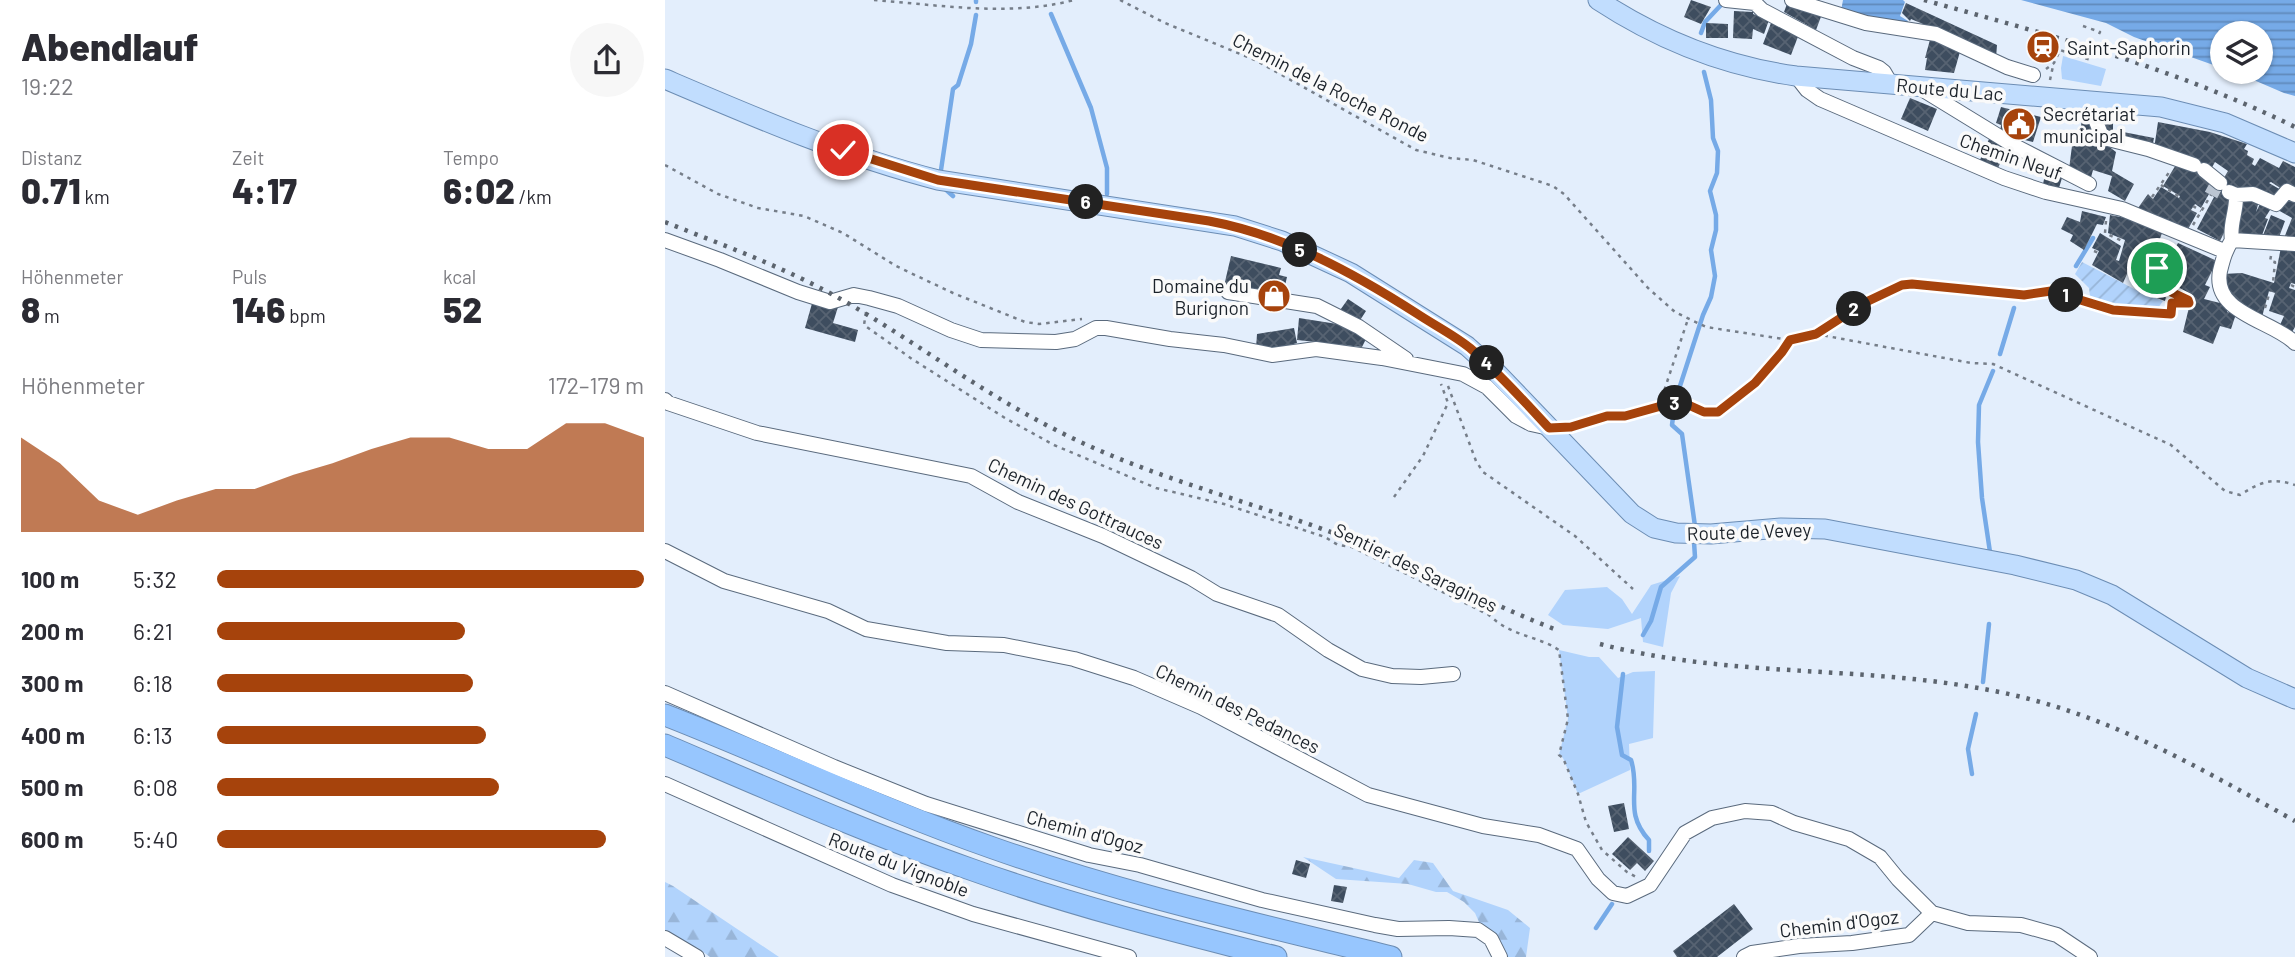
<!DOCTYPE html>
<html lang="de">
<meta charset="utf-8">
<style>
body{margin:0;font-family:Barlow,sans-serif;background:#f7f7f7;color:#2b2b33;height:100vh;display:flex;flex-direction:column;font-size:26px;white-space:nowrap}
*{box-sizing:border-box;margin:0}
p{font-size:23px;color:#7c7c81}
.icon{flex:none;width:38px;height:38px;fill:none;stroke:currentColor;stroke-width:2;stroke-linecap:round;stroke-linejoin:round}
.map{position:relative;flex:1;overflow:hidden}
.details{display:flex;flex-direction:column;background:#fff;width:665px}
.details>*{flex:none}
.buttons{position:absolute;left:1545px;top:21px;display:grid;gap:14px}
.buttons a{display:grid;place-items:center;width:63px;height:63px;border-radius:50%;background:#fff;box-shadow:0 2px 5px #0004;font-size:35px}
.pin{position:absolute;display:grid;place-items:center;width:60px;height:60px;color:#fff;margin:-30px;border:4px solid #fff;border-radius:50%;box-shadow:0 2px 7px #0007}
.km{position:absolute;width:35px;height:35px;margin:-18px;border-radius:50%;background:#222;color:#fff;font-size:19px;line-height:35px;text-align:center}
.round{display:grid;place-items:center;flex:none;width:74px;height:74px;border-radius:37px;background:#f7f7f7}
.head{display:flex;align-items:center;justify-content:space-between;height:119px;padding:0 21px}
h1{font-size:38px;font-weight:800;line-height:52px}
.metrics{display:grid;grid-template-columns:repeat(3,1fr);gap:10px;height:119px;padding:7px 21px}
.metrics div{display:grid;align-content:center}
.metrics b{font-size:35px;font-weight:800}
.metrics small{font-size:19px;font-weight:400}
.metrics p{font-size:19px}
.chart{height:196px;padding:14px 21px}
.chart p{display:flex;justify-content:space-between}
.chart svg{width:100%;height:126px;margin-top:7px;fill:#a6430c;opacity:.7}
ul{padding:0 21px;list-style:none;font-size:23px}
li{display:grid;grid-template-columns:112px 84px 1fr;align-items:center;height:52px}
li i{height:18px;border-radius:9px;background:#a6430c}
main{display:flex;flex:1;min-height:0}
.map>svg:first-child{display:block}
</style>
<main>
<section class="details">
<div class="head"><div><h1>Abendlauf</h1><p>19:22</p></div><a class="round"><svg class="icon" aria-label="share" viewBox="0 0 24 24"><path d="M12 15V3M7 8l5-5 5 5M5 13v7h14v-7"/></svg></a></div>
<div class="metrics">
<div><p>Distanz</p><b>0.71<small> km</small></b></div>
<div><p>Zeit</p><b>4:17</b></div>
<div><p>Tempo</p><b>6:02<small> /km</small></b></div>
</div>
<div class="metrics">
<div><p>Höhenmeter</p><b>8<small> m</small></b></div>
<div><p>Puls</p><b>146<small> bpm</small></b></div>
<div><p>kcal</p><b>52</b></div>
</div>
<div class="chart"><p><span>Höhenmeter</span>172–179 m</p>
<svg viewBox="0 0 160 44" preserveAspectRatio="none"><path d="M0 44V11L10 20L20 33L30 38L40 33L50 29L60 29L70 24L80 20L90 15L100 11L110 11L120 15L130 15L140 6L150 6L160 11V44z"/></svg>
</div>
<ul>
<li><b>100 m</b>5:32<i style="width:100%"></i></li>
<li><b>200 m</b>6:21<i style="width:58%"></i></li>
<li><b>300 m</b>6:18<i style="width:60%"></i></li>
<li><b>400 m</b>6:13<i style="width:63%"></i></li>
<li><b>500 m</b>6:08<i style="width:66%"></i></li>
<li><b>600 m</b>5:40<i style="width:91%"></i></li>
</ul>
</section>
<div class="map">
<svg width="1630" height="957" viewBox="0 0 1630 957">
<defs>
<pattern id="forest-firs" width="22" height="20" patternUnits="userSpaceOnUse" patternTransform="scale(1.75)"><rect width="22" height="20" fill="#b1d3fc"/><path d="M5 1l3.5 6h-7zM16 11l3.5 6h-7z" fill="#98b5d8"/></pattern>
<pattern id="garden-furrows" width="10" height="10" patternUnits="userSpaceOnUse" patternTransform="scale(1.75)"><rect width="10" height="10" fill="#b1d3fc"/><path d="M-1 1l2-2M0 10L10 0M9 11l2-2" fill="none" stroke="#98b5d8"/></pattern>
<pattern id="water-rules" width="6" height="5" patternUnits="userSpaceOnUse" patternTransform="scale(1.75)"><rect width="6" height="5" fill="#76aae7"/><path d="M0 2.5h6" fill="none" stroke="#608abb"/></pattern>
<pattern id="building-cross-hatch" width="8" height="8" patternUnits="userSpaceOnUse" patternTransform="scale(1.75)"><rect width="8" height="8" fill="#3e4d5f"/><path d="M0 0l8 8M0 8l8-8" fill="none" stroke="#576372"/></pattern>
</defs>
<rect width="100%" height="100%" fill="#e3eefc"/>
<!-- green -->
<path fill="#b1d3fc" d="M1398,56L1441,69L1436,86L1397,79L1396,68Z
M1015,576L1006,593L998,647L978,642L976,618L943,629L898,625L883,615L900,590L942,587L957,599L967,614L986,585Z
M894,650L924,657H934L953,678L968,672L990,671L988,738L964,744L965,770L913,794L898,758L894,755L903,719Z"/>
<!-- forest -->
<path fill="url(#forest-firs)" d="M638,857L734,878L749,860L768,863L788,891L843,910L865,928L861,957H839L817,929L810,913L799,902L782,892H771L743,884L671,879Z
M0,882L8,886L114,957H45L33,948L0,934Z"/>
<!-- garden -->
<path fill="url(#garden-furrows)" d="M1417,262L1475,292L1498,301L1493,308C1469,308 1447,306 1425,296L1424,288L1410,274Z"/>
<!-- water -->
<path fill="url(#water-rules)" d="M1178,0H1238L1240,2L1235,16L1243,21L1241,25L1176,11Z
M1356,0H1630V96L1619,93L1570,72H1596V33H1558L1557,68L1469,37L1441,23Z"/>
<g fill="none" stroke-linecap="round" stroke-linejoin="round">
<!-- stream -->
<path stroke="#76aae7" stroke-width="4.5" d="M311,0V2
M386,14L426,108L442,168V194
M1036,33L1040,22L1056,5
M276,170L288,89L293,85L306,44L311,15
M278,187L288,196
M1411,266L1428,238
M1335,354L1349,308
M1015,386L1038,315L1046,297L1050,276L1046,250L1051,230V215L1045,191L1052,173L1053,151L1048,138L1046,100L1039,72
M1009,409L1007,425L1017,434L1030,526
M1325,552L1317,498L1313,442L1314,405L1328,371
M978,635L986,621L996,587L1030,557L1029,542
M958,674L952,727L957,755L966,760C976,791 958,812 984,840V851
M1318,682L1324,624
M1307,774L1303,749L1311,714
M931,928L947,904"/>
</g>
<!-- building -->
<path fill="url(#building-cross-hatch)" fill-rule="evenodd" d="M1026,0L1046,7L1036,24L1019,17Z
M1241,3L1332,45L1331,58L1277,32L1246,19L1245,21L1237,13Z
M1122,4L1157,14L1151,30L1119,12Z
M1069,11L1088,12V14L1104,20L1099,34L1088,29L1087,39L1068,38Z
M1041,23L1063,24V38H1041Z
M1106,23L1134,34L1126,55L1098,44Z
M1266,36L1296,48L1289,73L1260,70L1262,58H1260Z
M1371,42L1391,48L1389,55L1369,49Z
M1245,98L1272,109L1263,131L1236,119Z
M1336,107L1376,117L1368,142L1335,134L1336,125L1331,123Z
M1417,114L1422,115L1433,138L1451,152L1447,171L1469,184L1460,201L1443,191L1447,176L1428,170L1425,181L1404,169L1407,146L1416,126Z
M1438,117L1448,119V130L1489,138L1487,148L1437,132Z
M1493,122L1545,132L1582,144L1579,149L1583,151L1582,155L1589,159L1587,164L1590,166L1595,158L1614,168L1618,161L1630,167V193L1620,191L1606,182L1604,183L1616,190L1608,201L1565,198L1569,212L1555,241L1532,229L1549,197L1544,194L1536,208L1530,204L1526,210L1532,213L1522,231L1500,224L1473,208L1483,194L1488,199L1496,187L1514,198L1515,196L1498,186L1512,163L1489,149ZM1550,162L1563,171L1554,186L1545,171Z
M1324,139L1342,147L1333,168L1315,160Z
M1381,170L1397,178L1394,188L1378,184Z
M1578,194L1594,201L1591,212L1595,204L1605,210L1600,218L1603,219L1596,238L1569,235Z
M1623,194L1630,198V239L1619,238L1627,218L1613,210Z
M1417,211L1441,217L1438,225L1432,224L1419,250L1405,241L1408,235L1396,229L1402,217L1415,222Z
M1445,215L1466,219L1497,233L1483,272L1468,268L1467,272L1462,269V274L1458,283L1427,265L1434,251L1427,248L1435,233L1456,246L1451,260L1454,261L1460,240L1443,233Z
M1606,215L1620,221L1613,240L1597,238Z
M1513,243L1552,261L1540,285L1545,287L1539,299L1563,305L1562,312L1571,314L1566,329L1555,326L1548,344L1518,332L1527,295L1497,278L1501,271L1497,262L1500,255L1508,252Z
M1616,247L1630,249V284L1626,283L1624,288L1630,290V327L1627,332L1615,325L1619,316L1604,311L1610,293L1604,291L1597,317L1567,300L1558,274L1577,273L1609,283Z
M566,256L616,268L614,275L622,277L618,294L611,292L609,297L559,286Z
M1478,283L1502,293L1500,301L1475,292Z
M683,299L701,311L692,325L673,313Z
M148,300L173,307L168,323L193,330L190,342L140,328Z
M634,318L691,327L701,339L697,347L632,340Z
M629,328L632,343L611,349L591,348L592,334Z
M959,803L964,829L949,832L943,806Z
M963,837L989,861L980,871L972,863L965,870L947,854Z
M631,860L645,864L641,878L627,874Z
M669,885L682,887L678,903L666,901Z
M1069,904L1088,929L1052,957H1012L1008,951Z"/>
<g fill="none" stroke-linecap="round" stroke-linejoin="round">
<!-- minor-tunnel -->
<path stroke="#bbc5d2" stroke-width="14" stroke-dasharray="14 7" stroke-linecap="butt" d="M1546,195L1552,184"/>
<defs>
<path id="minor" d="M1061,0L1090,3L1097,10L1188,58L1214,68L1219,72L1226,84
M1127,0L1201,23L1271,34L1342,67L1368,75
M1131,76L1142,90L1155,99L1339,178L1381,192L1457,209L1559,251
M1255,88L1348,145L1424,184
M1428,114L1436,134L1443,139L1483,149L1529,165
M1539,170L1555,183
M1564,192L1571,195C1572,211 1564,225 1567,240
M1571,195L1588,194L1611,204L1622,191L1630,195
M0,240L55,260L133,292L165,302L189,295L204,298L233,306L286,330L316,340L391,342L410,339L431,328H441L505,339L559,345L607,355L651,349L717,358L798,374L822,387L851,416L866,424L884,428
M1567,240C1560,251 1558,259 1555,271C1547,314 1607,320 1630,343
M1567,240L1630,244
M563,292L652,306L694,327L741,359
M0,400L3,403L92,433L306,476L353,502L438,536L526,578L552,594L613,615L663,650L697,669L727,676L756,677L788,674
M0,551L59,581L163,611L201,629L282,643L339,645L409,659L469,678L536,707L703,795L818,826L874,835L912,849L933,879L948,893L962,896L985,885L1020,833L1047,818L1080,811L1107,813L1129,823L1184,839L1215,857L1233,879L1267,913L1303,923L1356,925L1392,935L1425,957
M0,693L169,767L261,804L424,855L475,865L597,900L710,925L733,929L784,928L813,930L826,939L835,957
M0,784L227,885L308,914L464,957
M0,938L32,957
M1079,957L1087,953L1134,946L1187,943L1244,935L1267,913"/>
<path id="major" d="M933,0C994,40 1058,66 1131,76L1496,107L1560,123L1630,153
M0,79C89,117 179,156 273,180L570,226L617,241L686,273L802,346L832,373L967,514L989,528L1011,533L1046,534L1116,528L1160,529L1350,565L1411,580L1447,595L1582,678L1630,699"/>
<path id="highway" d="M0,715C110,758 216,809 328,848C458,894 592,924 726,957
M0,745C101,788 202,833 305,869C405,905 508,931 611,957"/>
</defs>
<!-- minor casing -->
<use href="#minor" stroke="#5a6a7d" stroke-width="16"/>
<!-- major casing -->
<use href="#major" stroke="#6c8db4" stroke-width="21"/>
<!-- highway casing -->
<use href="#highway" stroke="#6c8db4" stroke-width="23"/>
<!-- path -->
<path stroke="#767e89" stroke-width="2.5" stroke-dasharray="3.5 5" stroke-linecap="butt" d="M209,0C275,5 344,17 409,0
M455,0L500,23L590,60L751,150L785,158L808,160L888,186L899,194L983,288L1010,312L1041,327L1125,340L1151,334L1199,303L1237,285L1247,284L1359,295L1386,291L1448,310L1506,314L1507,303H1525
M1418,26L1435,32L1434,34
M1381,69L1389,63L1395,50L1426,60L1427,57
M1385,80L1388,66
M0,165L53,194L93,208L139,216L178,233L231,266L288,293L360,322L374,324L417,319
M1496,185L1515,197
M1487,197L1505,171
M1528,206L1536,211
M1441,221L1440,233L1457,241
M1528,225L1546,195
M1509,245L1505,251L1497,253L1492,268L1486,274L1473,273L1472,276L1523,300L1524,303
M1429,251L1434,253
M1606,256L1605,261L1610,262L1608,283
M1626,285L1630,287
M1600,308L1605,291
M201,312L199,325L247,359L340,418L389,445L491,488L559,504L660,537L673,545L687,547L824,615C847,637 871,635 894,650L903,719L894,755L898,758L913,794L921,822L937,850L962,872L971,877
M1151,334L1306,363L1328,364L1506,445L1560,491L1575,495C1596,482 1606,477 1630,485
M783,386L811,461L818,472L910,536L968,589
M994,406L1023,319
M905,427L942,416H960L1007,403H1019L1039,412H1053L1090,383L1117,352L1125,340
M729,497L758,456L783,403L776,384"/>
<!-- minor -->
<use href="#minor" stroke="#fff" stroke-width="14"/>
<!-- major -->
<use href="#major" stroke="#c1ddfe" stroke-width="19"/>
<!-- highway -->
<use href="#highway" stroke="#97c6fe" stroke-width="21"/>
<!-- rail -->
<path stroke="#5c646e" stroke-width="4.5" stroke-dasharray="3.5 7" stroke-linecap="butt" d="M1259,0C1385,35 1512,69 1630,127
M0,222C60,246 122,268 179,301C251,342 317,393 391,430C484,478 587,501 684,539C755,566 821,603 892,630
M935,644C1065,678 1195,665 1324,690C1438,711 1531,766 1630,821"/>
</g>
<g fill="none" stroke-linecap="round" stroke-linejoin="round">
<defs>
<path id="route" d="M178,150L273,180L544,221C619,235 687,272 751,313C769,325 789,335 805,348C833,372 858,400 884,428L906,427L942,416H960L1007,403H1019L1039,412H1053L1090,383L1117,352L1125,340L1151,334L1199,303L1237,285L1247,284L1359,295L1386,291L1448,310L1506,314L1507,303H1524L1523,300L1472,276L1473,273L1485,275L1492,268"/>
</defs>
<!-- route casing -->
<use href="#route" stroke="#fff" stroke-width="14"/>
<!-- route -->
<use href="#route" stroke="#a6430c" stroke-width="9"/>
</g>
<!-- icons -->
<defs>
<symbol id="station-disc" viewBox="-11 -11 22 22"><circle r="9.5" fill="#a6430c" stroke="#fafafa"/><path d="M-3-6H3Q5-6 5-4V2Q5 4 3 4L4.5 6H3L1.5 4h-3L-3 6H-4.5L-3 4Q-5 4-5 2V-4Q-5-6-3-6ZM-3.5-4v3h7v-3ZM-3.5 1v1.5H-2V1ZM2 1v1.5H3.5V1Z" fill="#fff"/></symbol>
<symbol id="civic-disc" viewBox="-11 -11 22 22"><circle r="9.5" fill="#a6430c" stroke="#fafafa"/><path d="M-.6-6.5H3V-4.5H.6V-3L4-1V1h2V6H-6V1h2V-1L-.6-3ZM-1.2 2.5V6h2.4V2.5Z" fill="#fff"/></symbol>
<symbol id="shop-disc" viewBox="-11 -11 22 22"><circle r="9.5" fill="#a6430c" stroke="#fafafa"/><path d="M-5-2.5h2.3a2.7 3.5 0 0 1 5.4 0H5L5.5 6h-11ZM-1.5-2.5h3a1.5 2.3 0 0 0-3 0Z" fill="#fff"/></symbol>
</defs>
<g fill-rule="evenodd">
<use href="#station-disc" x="1359" y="28" width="38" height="38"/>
<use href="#civic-disc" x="1335" y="105" width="38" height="38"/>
<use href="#shop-disc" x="590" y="277" width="38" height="38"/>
</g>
<g text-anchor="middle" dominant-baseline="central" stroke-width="7" stroke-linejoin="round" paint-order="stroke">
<!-- poi labels -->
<g font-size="19" fill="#1b222a" stroke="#fafafa" text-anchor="start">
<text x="1402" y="47">Saint-Saphorin</text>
<text x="1378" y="113">Secrétariat<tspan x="1378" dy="22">municipal</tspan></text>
<text x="584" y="285" text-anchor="end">Domaine du<tspan x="584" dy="22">Burignon</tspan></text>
</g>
<!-- street labels -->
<g font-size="19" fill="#1b222a" stroke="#fafafa">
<text transform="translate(666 87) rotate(27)">Chemin de la Roche Ronde</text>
<text transform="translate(1285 89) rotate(5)">Route du Lac</text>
<text transform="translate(1346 156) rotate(19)">Chemin Neuf</text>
<text transform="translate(411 503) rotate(25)">Chemin des Gottrauces</text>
<text transform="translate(1084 531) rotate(-2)">Route de Vevey</text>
<text transform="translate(751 567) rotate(26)">Sentier des Saragines</text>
<text transform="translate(573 708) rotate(26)">Chemin des Pedances</text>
<text transform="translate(420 831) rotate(15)">Chemin d'Ogoz</text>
<text transform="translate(234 864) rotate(21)">Route du Vignoble</text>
<text transform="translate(1174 923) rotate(-7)">Chemin d'Ogoz</text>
</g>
</g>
</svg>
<div class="buttons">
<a><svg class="icon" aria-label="layers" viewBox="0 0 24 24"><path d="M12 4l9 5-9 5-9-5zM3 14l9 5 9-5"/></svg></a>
</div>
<div class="pin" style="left:1492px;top:268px;background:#1e9e55"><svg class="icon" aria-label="arrive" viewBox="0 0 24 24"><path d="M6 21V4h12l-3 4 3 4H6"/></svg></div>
<div class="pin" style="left:178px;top:150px;background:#d93025"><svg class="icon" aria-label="check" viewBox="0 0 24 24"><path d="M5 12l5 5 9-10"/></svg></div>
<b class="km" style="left:1401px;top:295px">1</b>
<b class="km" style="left:1189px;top:309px">2</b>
<b class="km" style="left:1010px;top:403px">3</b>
<b class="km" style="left:822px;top:363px">4</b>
<b class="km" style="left:635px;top:250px">5</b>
<b class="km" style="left:421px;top:202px">6</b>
</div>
</main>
